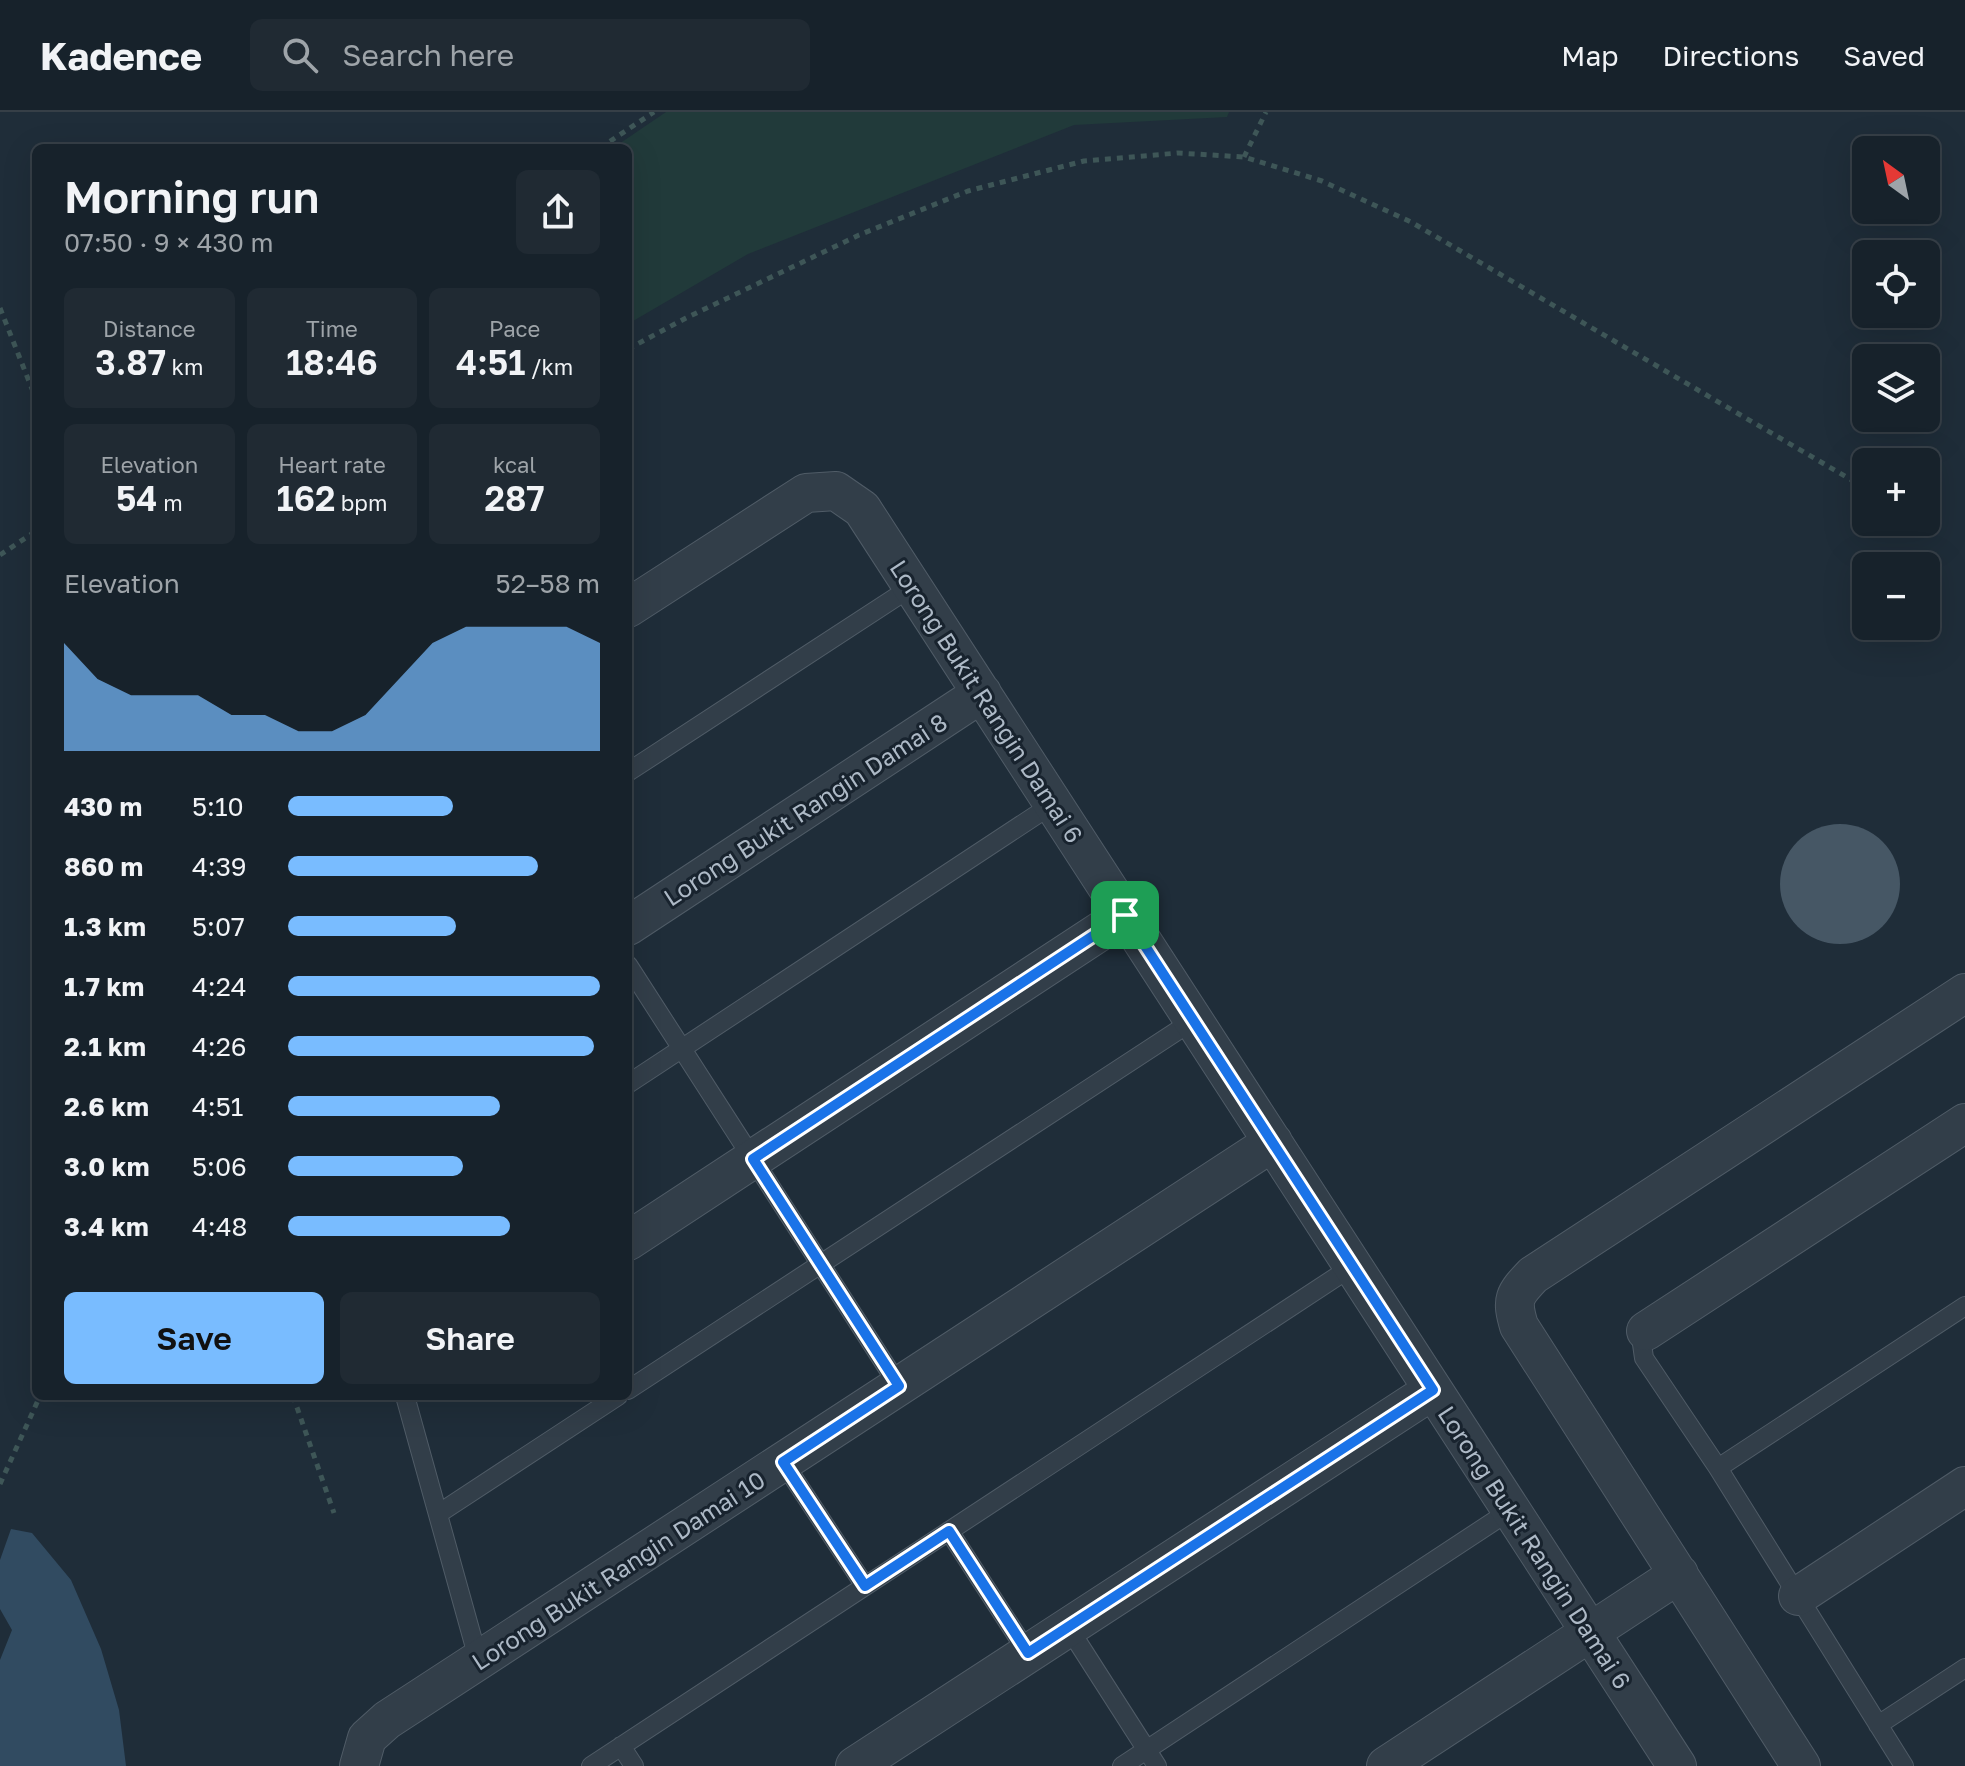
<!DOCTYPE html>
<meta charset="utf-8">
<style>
body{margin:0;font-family:"Golos Text",sans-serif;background:#202a33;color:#f1f3f6;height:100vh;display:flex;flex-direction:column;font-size:30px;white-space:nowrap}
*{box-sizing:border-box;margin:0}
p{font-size:26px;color:#9ea4a9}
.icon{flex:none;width:44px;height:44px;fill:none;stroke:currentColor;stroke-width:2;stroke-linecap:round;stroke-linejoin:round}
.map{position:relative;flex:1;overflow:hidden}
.details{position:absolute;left:32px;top:32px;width:600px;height:1256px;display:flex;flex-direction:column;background:#17222b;border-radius:12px;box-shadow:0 8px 32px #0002,0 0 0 2px #363f47}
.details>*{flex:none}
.needle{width:52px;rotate:327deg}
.tools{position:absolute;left:1852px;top:24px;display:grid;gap:16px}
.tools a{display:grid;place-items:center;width:88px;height:88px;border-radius:12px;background:#17222b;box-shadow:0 8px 32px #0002,0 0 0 2px #363f47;font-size:40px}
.pin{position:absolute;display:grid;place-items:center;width:68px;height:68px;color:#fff;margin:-34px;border-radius:16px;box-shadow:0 4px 12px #0006}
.round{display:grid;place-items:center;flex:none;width:84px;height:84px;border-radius:12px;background:#202a33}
.overview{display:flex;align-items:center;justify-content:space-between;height:136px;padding:0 32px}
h1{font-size:44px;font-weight:600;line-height:60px}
.metrics{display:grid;grid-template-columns:repeat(3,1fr);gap:12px;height:136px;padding:8px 32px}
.metrics div{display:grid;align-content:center;border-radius:12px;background:#202a33;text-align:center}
.metrics b{font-size:34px;font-weight:600}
.metrics small{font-size:22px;font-weight:400}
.metrics p{font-size:22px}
.chart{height:224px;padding:16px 32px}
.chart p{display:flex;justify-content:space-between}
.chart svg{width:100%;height:144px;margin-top:8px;fill:#79bcff;opacity:.7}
.action{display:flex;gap:16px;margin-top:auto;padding:16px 32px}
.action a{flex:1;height:92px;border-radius:12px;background:#79bcff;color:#111;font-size:32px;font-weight:600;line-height:92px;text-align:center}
.action a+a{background:#202a33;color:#f1f3f6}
ul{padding:0 32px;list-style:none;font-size:26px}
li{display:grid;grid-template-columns:128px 96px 1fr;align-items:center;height:60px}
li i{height:20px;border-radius:10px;background:#79bcff}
header{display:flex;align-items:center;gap:48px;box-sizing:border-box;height:112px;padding:0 40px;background:#17222b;border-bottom:2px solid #363f47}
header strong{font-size:38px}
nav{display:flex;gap:44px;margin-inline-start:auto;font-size:28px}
.search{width:560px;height:72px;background:#202a33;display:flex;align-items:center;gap:20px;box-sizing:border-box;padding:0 28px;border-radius:12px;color:#9ea4a9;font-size:30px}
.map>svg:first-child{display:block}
</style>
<header>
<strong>Kadence</strong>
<div class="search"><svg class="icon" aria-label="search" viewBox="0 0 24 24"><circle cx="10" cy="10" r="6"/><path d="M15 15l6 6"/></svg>Search here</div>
<nav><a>Map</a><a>Directions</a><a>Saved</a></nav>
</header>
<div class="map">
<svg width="1965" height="1654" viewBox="0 0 1965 1654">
<rect width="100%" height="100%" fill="#1f2d39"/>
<!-- green -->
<path fill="#213a3a" d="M666,0H1229L1227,5L1074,13L748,142L628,212V36H613Z"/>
<!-- water -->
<path fill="#314b61" d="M11,1417L32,1421L71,1468L101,1537L119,1598L126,1654H0V1548L12,1518L0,1497V1448Z"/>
<!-- building -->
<path fill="#465765" d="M1780 772a60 60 0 1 1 120 0a60 60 0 1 1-120 0Z"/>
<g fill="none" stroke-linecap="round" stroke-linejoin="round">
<defs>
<path id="service" d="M628,660L913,474
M628,853L899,1274
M628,972L1053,692
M1646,1219L1642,1232L1644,1246L1718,1356L1904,1654
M628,1278L1194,908
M405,1284L479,1550
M783,1350L865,1474
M1718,1356L1965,1194
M438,1402L618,1284
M949,1419L1028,1541
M1068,1515L1157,1654
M1878,1613L1965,1556
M621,1634L634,1654
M591,1654L1353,1154
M1122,1654L1511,1398"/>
<path id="minor" d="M628,496L806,381L836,379L862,397L1677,1654
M628,814L982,581
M628,1129L1125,803
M1646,1219L1965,1011
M1798,1484L1965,1374
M359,1654L367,1626L387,1608L1273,1030
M855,1654L1433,1278
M1386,1654L1679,1462
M1801,1654L1519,1214C1511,1187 1514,1183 1533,1163L1965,881"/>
</defs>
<!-- service casing -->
<use href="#service" stroke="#505c67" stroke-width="20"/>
<!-- minor casing -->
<use href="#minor" stroke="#505c67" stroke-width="40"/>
<!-- path -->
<path stroke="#3e5657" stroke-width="5" stroke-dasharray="6 6" stroke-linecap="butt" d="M600,36L654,0
M1244,45L1266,0
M0,196L36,287
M628,237L686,206L859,123L968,79L1084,49L1178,41L1244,45L1322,69L1411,110L1855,370
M0,443L36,419
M293,1284L334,1401
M0,1372L40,1284"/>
<!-- service -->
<use href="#service" stroke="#323e49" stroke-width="18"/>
<!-- minor -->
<use href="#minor" stroke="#323e49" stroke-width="38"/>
</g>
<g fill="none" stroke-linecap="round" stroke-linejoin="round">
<defs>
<path id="route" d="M1125,803L1433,1278L1028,1541L949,1419L865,1474L783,1350L899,1274L753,1047Z"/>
</defs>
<!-- route casing -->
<use href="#route" stroke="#fff" stroke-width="16"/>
<!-- route -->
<use href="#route" stroke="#1a73e8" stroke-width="10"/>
</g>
<g text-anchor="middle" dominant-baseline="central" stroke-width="6" stroke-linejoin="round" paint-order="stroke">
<!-- street labels -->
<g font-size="24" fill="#adb9c6" stroke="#18232e">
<text transform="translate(987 589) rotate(57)">Lorong Bukit Rangin Damai 6</text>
<text transform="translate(805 697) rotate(-33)">Lorong Bukit Rangin Damai 8</text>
<text transform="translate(1535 1435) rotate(57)">Lorong Bukit Rangin Damai 6</text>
<text transform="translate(618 1458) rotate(-33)">Lorong Bukit Rangin Damai 10</text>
</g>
</g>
</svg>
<div class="tools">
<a><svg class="needle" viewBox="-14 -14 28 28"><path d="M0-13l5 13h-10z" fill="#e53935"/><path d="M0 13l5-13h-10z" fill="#9ea4a9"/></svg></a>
<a><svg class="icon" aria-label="locate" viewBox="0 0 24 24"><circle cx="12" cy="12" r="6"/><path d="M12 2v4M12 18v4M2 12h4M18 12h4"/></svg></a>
<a><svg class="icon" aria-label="layers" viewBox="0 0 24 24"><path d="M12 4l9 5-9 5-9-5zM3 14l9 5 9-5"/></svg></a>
<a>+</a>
<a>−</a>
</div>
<div class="pin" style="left:1125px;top:803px;background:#1e9e55"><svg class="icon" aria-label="arrive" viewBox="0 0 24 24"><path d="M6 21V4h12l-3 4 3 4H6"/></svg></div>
<section class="details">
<div class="overview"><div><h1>Morning run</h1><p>07:50 · 9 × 430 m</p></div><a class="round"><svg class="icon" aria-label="share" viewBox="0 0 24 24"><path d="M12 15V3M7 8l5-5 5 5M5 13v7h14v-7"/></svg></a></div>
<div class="metrics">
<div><p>Distance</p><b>3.87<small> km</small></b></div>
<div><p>Time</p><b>18:46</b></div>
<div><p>Pace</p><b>4:51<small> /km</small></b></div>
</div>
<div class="metrics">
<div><p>Elevation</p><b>54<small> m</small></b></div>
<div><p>Heart rate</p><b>162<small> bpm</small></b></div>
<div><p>kcal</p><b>287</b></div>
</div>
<div class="chart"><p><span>Elevation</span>52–58 m</p>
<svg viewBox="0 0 160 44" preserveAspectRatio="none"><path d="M0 44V11L10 22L20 27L30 27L40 27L50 33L60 33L70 38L80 38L90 33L100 22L110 11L120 6L130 6L140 6L150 6L160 11V44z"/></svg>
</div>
<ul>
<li><b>430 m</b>5:10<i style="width:53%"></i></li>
<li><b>860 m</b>4:39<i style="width:80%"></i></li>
<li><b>1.3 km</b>5:07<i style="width:54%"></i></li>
<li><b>1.7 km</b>4:24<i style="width:100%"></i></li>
<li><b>2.1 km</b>4:26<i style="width:98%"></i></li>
<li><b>2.6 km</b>4:51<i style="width:68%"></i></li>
<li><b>3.0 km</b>5:06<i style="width:56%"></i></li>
<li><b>3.4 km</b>4:48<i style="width:71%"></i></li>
</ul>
<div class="action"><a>Save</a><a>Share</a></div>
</section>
</div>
